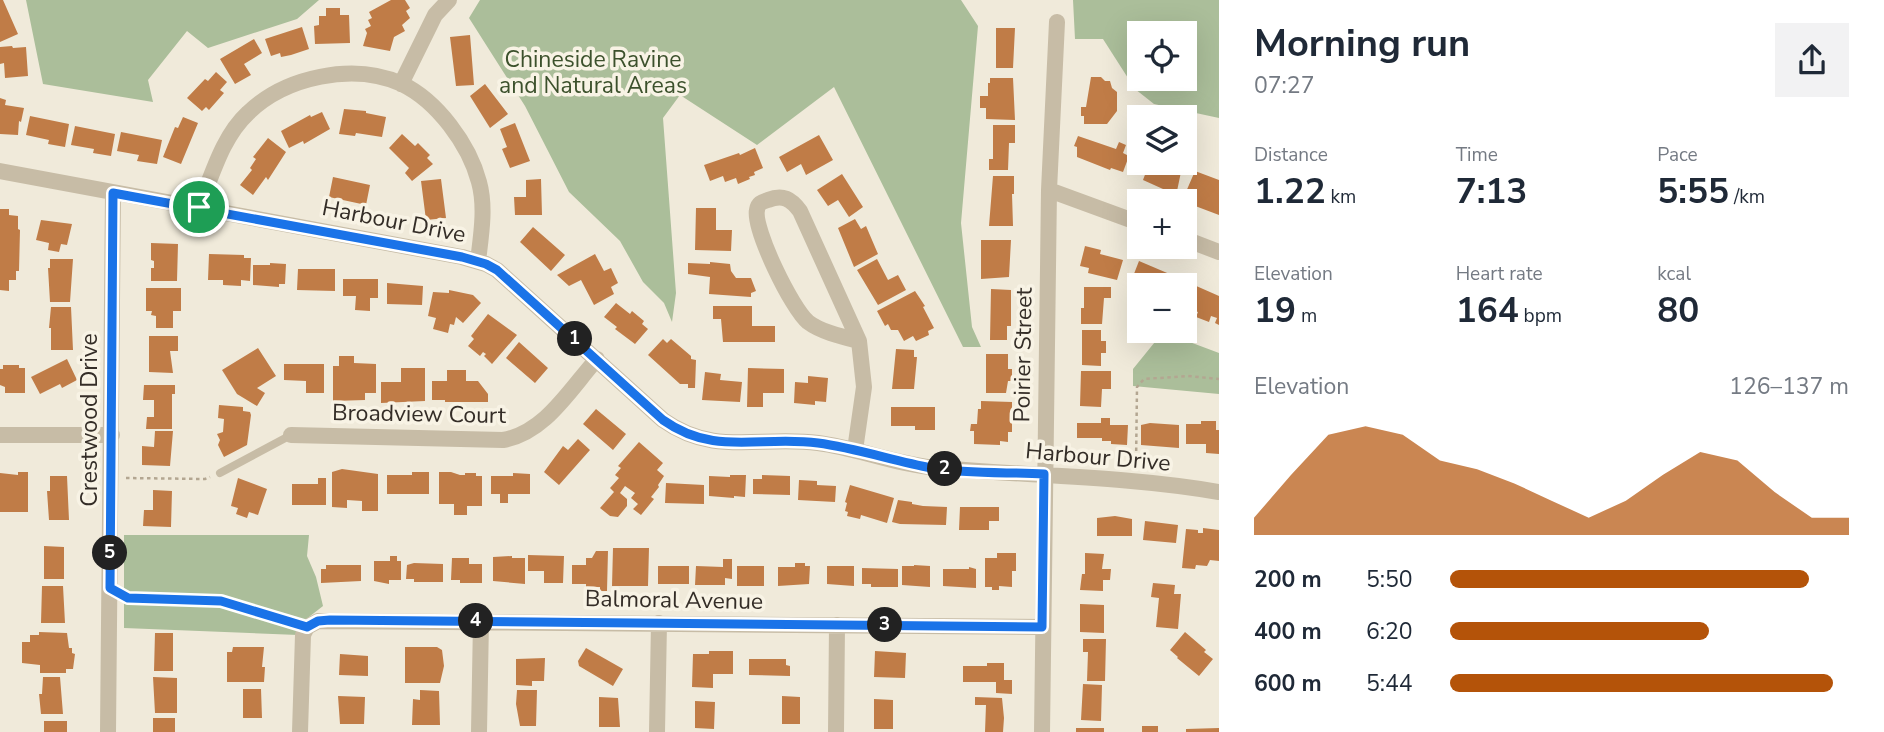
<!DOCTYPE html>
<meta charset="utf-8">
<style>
body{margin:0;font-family:"Nunito Sans",sans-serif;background:#f2f2f3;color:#1f2937;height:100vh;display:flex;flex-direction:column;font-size:26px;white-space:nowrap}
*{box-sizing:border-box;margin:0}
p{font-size:23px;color:#747a83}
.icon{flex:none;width:38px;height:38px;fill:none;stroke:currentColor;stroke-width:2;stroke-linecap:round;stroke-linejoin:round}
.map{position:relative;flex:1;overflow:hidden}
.panel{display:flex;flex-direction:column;background:#fff;width:665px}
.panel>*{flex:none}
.buttons{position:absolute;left:1127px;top:21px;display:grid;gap:14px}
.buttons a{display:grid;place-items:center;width:70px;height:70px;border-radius:0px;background:#fff;box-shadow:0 7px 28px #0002;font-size:35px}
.pin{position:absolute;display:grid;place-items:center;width:60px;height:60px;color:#fff;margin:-30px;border:4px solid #fff;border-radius:50%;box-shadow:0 2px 7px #0007}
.km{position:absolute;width:35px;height:35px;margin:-18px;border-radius:50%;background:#222;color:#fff;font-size:19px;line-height:35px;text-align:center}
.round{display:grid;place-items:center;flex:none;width:74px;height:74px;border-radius:0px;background:#f2f2f3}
.overview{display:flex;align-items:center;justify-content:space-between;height:119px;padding:0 35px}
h1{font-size:38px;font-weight:700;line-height:52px}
.metrics{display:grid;grid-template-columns:repeat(3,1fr);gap:10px;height:119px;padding:7px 35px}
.metrics div{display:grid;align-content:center}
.metrics b{font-size:35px;font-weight:700}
.metrics small{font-size:19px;font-weight:400}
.metrics p{font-size:19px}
.chart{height:196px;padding:14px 35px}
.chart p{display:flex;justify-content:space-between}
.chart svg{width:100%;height:126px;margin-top:7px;fill:#b45309;opacity:.7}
ul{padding:0 35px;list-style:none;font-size:23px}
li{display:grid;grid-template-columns:112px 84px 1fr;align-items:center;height:52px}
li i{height:18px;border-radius:9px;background:#b45309}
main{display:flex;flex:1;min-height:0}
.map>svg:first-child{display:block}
</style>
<main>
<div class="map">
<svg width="1219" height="732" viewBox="0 0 1219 732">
<rect width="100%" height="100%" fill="#f0eada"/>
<!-- green -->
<path fill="#abbe9a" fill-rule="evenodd" d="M26,0H319L297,19L208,48L187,31L148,80L153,102L43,84Z
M480,0H961L978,26L961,223L972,327L981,347H963L834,87L757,145L680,95L663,118L676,293L672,322L664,303L643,282L620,241L569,192L525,106L469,18Z
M1073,0H1219V118L1154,104L1135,89L1103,39H1075ZM1139,33H1185V79H1139Z
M1163,332L1219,353V394L1133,386V369Z
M124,535H309L307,556L316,577L323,606L300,624L298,635L124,628Z"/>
<!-- building -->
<path fill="#c07c47" d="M0,0H3L18,34L0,42Z
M391,0H405L410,8L406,11L410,18L402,25L405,31L394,37L390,51L363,46L367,33L365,29L371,26L368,20L372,18L369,12Z
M326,8H340V15H349L350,43L315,44L314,26L319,25V16H326Z
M302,27L309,49L291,55L281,57L280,53L271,56L265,39Z
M996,28H1015L1013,68H996Z
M470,35L474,85L456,86L450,37Z
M254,39L262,53L244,64L251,75L235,84L220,59Z
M12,46L13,48L26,47L28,76L5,78L4,63L0,64V47Z
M216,72L227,82L220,90L224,93L209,110L206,107L202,111L187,98L205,79L208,81Z
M1091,77H1101L1105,81H1110L1112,88L1117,92V111L1107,124H1084V116H1081V107H1086Z
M990,78H1013L1015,120L986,119V108H980V96H988V83H990Z
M485,84L508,114L490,128L470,96Z
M0,98L6,100L5,105L24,108L21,122L19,121L18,135L0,134Z
M344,109L366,111V113L386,117L382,137L356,133L355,136L339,134Z
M322,112L330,129L304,144L303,141L289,148L281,131L310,115L311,117Z
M30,116L69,124L65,147L48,144L49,140L26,135Z
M183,117L198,123L181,164L163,157L175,127L178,128Z
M515,123L530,161L510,168L502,149L507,147L500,129Z
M993,125H1015V143H1009L1008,170H989V159H993Z
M75,126L115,134L111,156L93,153L94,149L71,145Z
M121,132L162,140L157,164L137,161L139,155L117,151Z
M402,134L415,146L418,143L430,155L427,158L433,164L412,181L405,173L409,168L389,148Z
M819,135L833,160L806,175L801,164L787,172L779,157Z
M1078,136L1116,149L1119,142L1126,145L1123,153L1129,156L1123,172L1111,168L1110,170L1077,157V147L1074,146Z
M268,138L286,152L268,180L266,177L253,195L240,185L252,170L250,168L256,159L253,157Z
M755,148L763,168L754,172L755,175L749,177L750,179L738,184L736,178L725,182L723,176L710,181L704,165L739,153L740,155Z
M1141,163H1153L1181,172L1177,191L1163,189L1143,180L1146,172L1138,169Z
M1195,171L1219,180V215L1182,201Z
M842,174L863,207L849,217L838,200L828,206L817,190Z
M993,176H1014V194H1012L1013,226H989Z
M333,177L370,185L366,205L329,197Z
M441,179L446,218L426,220L421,181Z
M541,179L542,215H515L514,197H526V180Z
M696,208H716V230H732L731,251L695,250Z
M0,209H9V215L18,216V229L20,230L19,271H16V280H9V291L0,290Z
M855,219L861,229L866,226L878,254L854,267L838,228Z
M41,220L72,224L67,245L61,244L59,252L48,250L49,243L36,240Z
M533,227L565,255L551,271L520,242Z
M981,240H1011L1009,277L981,279Z
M151,243L178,244L177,281H151V268H154V261L151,260Z
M1085,246L1101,250L1100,254L1123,260L1117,280L1088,273L1089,268L1080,266Z
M209,254L244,255V258H251L250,281L241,280V286L223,285V280H208Z
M595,254L604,271L611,268L618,283L611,287L614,294L594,305L581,280L569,286L557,275Z
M50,259H73L70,302H50L48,268H50Z
M877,259L888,280L898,275L906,290L878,305L857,270Z
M1139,261L1186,281L1184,285H1139V296L1136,295L1139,287L1130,284Z
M710,262L730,264L731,271L736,278H751L756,291L751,293V297L709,294L710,277L688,274V263L710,264Z
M270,263L286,264L285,284H279V287L253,285V265H270Z
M298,269H335V291L297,290Z
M343,279H378V298H370V311L355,310L356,296H343Z
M387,283L423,286L422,305L387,304Z
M1194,285L1219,296V325L1215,323L1217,318L1211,316L1209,322L1196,317L1198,312L1186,308Z
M1084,287H1111V298H1104L1102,324H1081V308H1084Z
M146,288H181V311H173V328H156V316L151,315L152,311H146Z
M991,289L1011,290V326H1007V340H990Z
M449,290L473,295L481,303L463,323L456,317L454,325L450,324L448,333L433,329L436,318L428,316L433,292L449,293Z
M915,291L925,306L923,307L934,328L928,331L929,335L916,341L913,336L904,341L898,330H891L888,324L885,326L877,311Z
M616,303L630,314L632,311L644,321L642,324L648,329L635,344L615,329L617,327L604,317Z
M713,306H752V326H775V342H723L721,319H713Z
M51,307H71L73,350H51V328H49Z
M488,314L517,335L492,364L484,356L486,354L483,352L480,356L468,346L474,339L471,336Z
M1082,330H1101V341H1106V353H1101V366L1082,365Z
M149,336H178V351H170L173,373L149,372Z
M663,339L667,343L671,339L691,356V359L696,360L695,388H688V384H680L648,355Z
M519,342L548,368L535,383L506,358Z
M258,348L276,376L257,388L265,393L257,406L237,394L222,370Z
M896,349L914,350V357H917L914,389H892Z
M986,354H1008V369H1012V381H1008L1006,393H986Z
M339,356H354V363L376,364V393H365V400L333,401V366H339Z
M67,359L77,380L62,388L60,384L40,394L31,377Z
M284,364H324V393H306V381L284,380Z
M3,365H19V368H25V393H5V387L0,385V369H3Z
M401,368H425V401L381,403V382H401Z
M748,368L784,369V393H763V407H747Z
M447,370H466V381H478L488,394V402H445V400H432V381H447Z
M1081,371H1111V389H1102L1101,407L1080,406Z
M705,372L721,374L720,380L742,382L740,402L702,400Z
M808,376L828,378L826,402L815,401V405L794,403L795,382L808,383Z
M144,385H175V394H172V429H146L147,417H154V400H143Z
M981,401L1012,402V432H1008V442L1000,441V445L974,444V431H970L971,424H977L978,409H981Z
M219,405L243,407V411L250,412L251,415L247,445L224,457L218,445L220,440L217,434L223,432L224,419L218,418Z
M891,407H935V430H915V426H891Z
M596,409L626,434L613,450L583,424Z
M1101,418H1110V425H1128L1127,445L1111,444V441H1102V438H1077V423H1101Z
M1201,421H1216V430H1219V454L1206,453V444H1186V424H1201Z
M1150,423L1179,425V448L1141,445V425Z
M155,431H173L170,466L142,465V446L154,447Z
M578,439L590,450L559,485L544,472L563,446L568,450Z
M639,442L663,463L657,470L664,476L658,485L659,487L651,497L654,499L641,515L633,509L638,504L631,498L635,493L625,486L620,493L627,499V506L618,517L610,516L600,508L614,492L610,488L619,478L615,475L621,468L618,466Z
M342,469L378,474V511H362V501L347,500V508L332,507V472Z
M18,472H28V512H0V473L18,475Z
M412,472H429V494H387V475H412Z
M439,472H451L460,475H465V473H476V476H482V506H467V515H454V504H439Z
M513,473L530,474V494H508V503H500V494H491V476H513Z
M730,475H746L745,497L734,496V498L709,496V476L730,477Z
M762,475L790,476V495L753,494V479H762Z
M50,476H67L69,520H49L47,491H50Z
M238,478L267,489L258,515L249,512L247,518L236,514L238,508L231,506Z
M318,478H326V505H292V484H318Z
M799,480L817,481V485L836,486L835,502L798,500Z
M666,483L704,485V504L665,503Z
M850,485L894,498L887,523L861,515L860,519L847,516L848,512L845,511L847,503L845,502Z
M153,490L172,491L171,527L143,526L144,510H153Z
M898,500L912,502V504L923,506L947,507L946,525L900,524L892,522Z
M960,507H999V521H989V530H959Z
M1115,516L1132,519V536H1097V518Z
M1145,521L1178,525L1176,543L1143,540Z
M1203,528L1219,530V561L1210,560L1207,566L1196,565L1195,569L1182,568L1186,529L1198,530V533H1203Z
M44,546L64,547V579H44Z
M613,548H649L648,586H612Z
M596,551H608L607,591H600V587H586V584H572V565H586V558H592Z
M997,553H1016V571H1012V587L999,586V590H992V587H985V558H997Z
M1085,553L1104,554L1102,569H1111L1110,580H1103V591L1080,590L1082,574H1085Z
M528,555L564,556L563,583H544V571H528Z
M390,556H397V561H401V580H389V584L374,581V561H390Z
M512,556V558H525V584L493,581V557Z
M452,558H469V564H482V583H460V580H451Z
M723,559H732V579L725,578V585H695L696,566L723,567Z
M414,563L443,564V582H414V579H406L407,565Z
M795,563H805V566H810L809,584L778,586V567H795Z
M326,565H361V581L321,583V569H326Z
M914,565L930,566V587L902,585V566H914Z
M658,566H689V584H658Z
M737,566H764V586H737Z
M827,566H854V586L827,584Z
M969,567L976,569V588L943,586V569H969Z
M862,568L898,569V587H871V584H862Z
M1153,583L1175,585L1174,594H1181L1178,629L1156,627L1159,598L1151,597Z
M42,586H63L65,623H41Z
M1080,604L1104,605V633L1080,632Z
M39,632L67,633L69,648H72V653L75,654L73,669H66V673H40V665L22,663V642H30V635H39Z
M1185,632L1206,650L1204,652L1213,659L1199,676L1177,658L1178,657L1170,650Z
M155,633H173V671H154Z
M1083,639H1106L1105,681H1087L1088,652H1083Z
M233,647H264L262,667H265L264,682H227V652H232Z
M405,647H437L442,650L444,666L440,683H405Z
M586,648L623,669L613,686L579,666L578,661Z
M709,651H733V674H713V688L692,687L693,654H709Z
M875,651L906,653L905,678L874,677Z
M340,654L368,656V676L339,675Z
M545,658L544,681H532V686L516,685V659Z
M749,659H786V665L790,666V676L749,675Z
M987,663H1004V680H1012V694L996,693V682H963V666H987Z
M43,677H60L63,714H41L39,694H42Z
M153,677L177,678V713H155Z
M1083,684L1102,685L1101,721L1081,720Z
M243,689H261L262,718H243Z
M420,690L439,691L440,725H412L413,699L420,700Z
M517,690H537L536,726H520L516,704Z
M338,696L365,697L364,724H340Z
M782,696L800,697V724H782Z
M599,697L618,698L620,727H599Z
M975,697L1002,698L1004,718L1003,732H985L986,705H975Z
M874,699L893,700V729H874Z
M695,701L715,702L714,729L695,728Z
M153,718H175V732H153Z
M44,721H67V732H44Z
M1142,726H1158V732H1142Z
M1076,728H1104V732H1076Z
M1219,728V732H1186V729Z"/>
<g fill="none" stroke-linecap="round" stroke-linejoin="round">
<!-- path -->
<path stroke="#b3a691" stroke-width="2.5" stroke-dasharray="3.5 3.5" stroke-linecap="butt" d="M1136,465L1137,387L1144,379L1188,376L1219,379
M126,478L205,479L210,477
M125,596L150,600L221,601L293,623"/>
<!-- lane -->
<path stroke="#c7bca6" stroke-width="8" d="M220,473L291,435"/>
<!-- street -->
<path stroke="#c7bca6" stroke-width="16" d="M401,84L435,15L449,0
M0,171L462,257L486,264L497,270L663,420C715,457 760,435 818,443C858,448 897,465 938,468C1031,476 1126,476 1219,492
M1049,190L1139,223
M199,207C212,176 222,137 248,113C285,77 353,62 402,84C437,101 469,144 479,182C486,207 481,236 478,261
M1185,239L1219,252
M0,435H112
M291,435L503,440C545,433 570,389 597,359
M855,450L864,387L859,341L800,211C791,199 783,194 768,200C762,202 758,203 757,210C753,229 792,309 808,322C821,332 843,337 859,341
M108,732L113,193
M300,732L303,635L307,627L318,621L1042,627
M479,732L481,621
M657,732L659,623
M836,732L837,625
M1042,732L1049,190L1057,22"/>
</g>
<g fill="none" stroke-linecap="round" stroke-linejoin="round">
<defs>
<path id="route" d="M113,193L462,257L486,264L497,270L663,420C715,457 760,435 818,443C856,448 894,461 932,468C967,474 1008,472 1044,474L1042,627L330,620L318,621L307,627L221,601L128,598L110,588Z"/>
</defs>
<!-- route casing -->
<use href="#route" stroke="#fff" stroke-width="14"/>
<!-- route -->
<use href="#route" stroke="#1a73e8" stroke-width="9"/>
</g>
<g text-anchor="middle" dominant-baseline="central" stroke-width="7" stroke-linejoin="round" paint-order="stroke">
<!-- park labels -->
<g font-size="23" fill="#3c512c" stroke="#f8f3e5">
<text x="593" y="59">Chineside Ravine<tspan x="593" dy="26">and Natural Areas</tspan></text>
</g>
<!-- street labels -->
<g font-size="23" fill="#342d27" stroke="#f8f3e5">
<text transform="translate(394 221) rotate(11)">Harbour Drive</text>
<text transform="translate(1023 355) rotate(-89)">Poirier Street</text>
<text transform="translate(419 414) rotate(1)">Broadview Court</text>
<text transform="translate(89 420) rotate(-90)">Crestwood Drive</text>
<text transform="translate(1098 457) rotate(5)">Harbour Drive</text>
<text transform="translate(674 600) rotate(1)">Balmoral Avenue</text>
</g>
</g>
</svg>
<div class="buttons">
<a><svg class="icon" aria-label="locate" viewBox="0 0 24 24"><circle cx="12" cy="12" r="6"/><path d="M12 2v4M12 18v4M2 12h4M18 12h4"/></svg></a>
<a><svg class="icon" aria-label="layers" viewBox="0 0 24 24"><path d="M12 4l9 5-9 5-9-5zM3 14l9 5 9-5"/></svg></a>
<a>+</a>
<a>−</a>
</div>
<div class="pin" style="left:199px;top:207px;background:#1e9e55"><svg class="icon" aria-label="arrive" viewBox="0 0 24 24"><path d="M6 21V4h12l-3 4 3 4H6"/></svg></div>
<b class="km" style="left:575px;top:339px">1</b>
<b class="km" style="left:945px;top:469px">2</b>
<b class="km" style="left:885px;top:625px">3</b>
<b class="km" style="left:476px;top:621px">4</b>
<b class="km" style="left:110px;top:553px">5</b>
</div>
<section class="panel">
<div class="overview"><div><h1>Morning run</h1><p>07:27</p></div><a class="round"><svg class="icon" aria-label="share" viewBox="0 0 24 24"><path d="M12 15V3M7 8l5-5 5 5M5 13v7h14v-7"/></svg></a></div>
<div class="metrics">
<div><p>Distance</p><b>1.22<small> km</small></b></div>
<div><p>Time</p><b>7:13</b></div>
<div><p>Pace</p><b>5:55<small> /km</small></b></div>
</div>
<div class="metrics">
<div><p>Elevation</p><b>19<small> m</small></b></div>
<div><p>Heart rate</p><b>164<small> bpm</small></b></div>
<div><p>kcal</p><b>80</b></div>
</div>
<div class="chart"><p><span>Elevation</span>126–137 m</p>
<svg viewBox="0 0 160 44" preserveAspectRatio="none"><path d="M0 44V38L10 23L20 9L30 6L40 9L50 18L60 21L70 26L80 32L90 38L100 32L110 23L120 15L130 18L140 29L150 38L160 38V44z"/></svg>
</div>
<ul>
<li><b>200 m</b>5:50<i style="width:90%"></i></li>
<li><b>400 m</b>6:20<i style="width:65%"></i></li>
<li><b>600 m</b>5:44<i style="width:96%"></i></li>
</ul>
</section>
</main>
